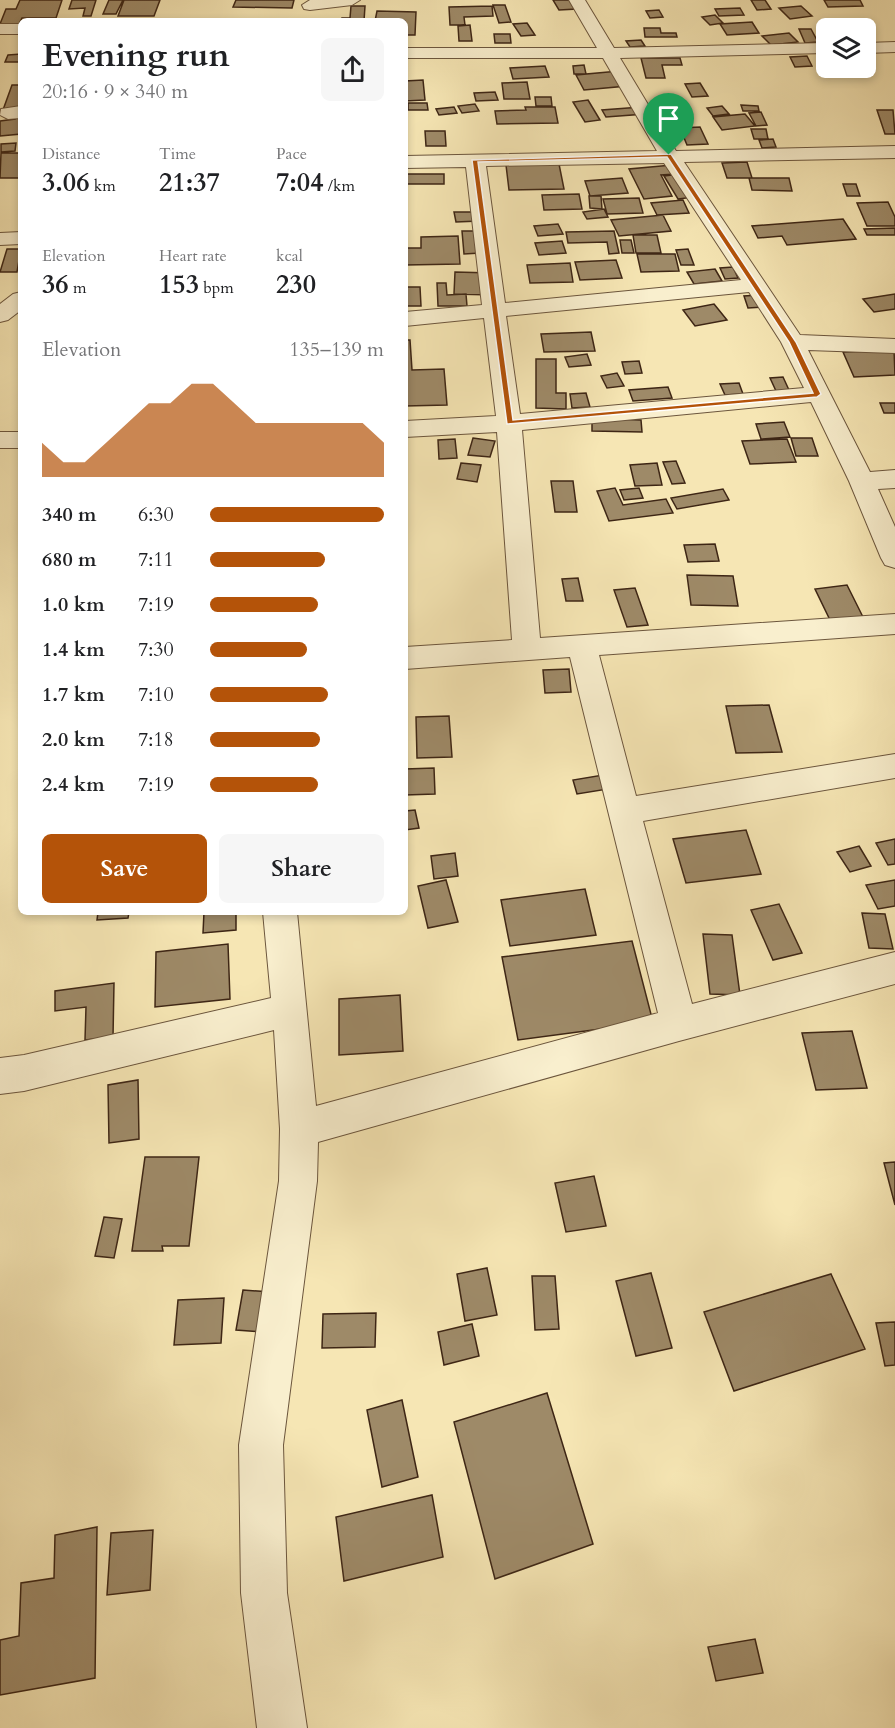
<!DOCTYPE html>
<meta charset="utf-8">
<style>
body{margin:0;font-family:Cardo,serif;background:#f6f6f6;color:#202124;height:100vh;display:flex;flex-direction:column;font-size:22px;white-space:nowrap}
*{box-sizing:border-box;margin:0}
p{font-size:20px;color:#757577}
.icon{flex:none;width:33px;height:33px;fill:none;stroke:currentColor;stroke-width:2;stroke-linecap:round;stroke-linejoin:round}
.map{position:relative;flex:1;overflow:hidden}
.side{position:absolute;left:18px;top:18px;width:390px;height:897px;display:flex;flex-direction:column;background:#fff;border-radius:9px;box-shadow:0 3px 9px #0003}
.side>*{flex:none}
.tools{position:absolute;left:816px;top:18px;display:grid;gap:12px}
.tools a{display:grid;place-items:center;width:60px;height:60px;border-radius:9px;background:#fff;box-shadow:0 3px 9px #0003;font-size:30px}
.pin{position:absolute;display:grid;place-items:center;width:51px;height:51px;color:#fff;margin:-62px -26px;border-radius:50% 50% 50% 0;rotate:-45deg;box-shadow:0 0 6px #0007}
.pin .icon{rotate:45deg}
.round{display:grid;place-items:center;flex:none;width:63px;height:63px;border-radius:9px;background:#f6f6f6}
.summary{display:flex;align-items:center;justify-content:space-between;height:102px;padding:0 24px}
h1{font-size:33px;font-weight:700;line-height:45px}
.metrics{display:grid;grid-template-columns:repeat(3,1fr);gap:9px;height:102px;padding:6px 24px}
.metrics div{display:grid;align-content:center}
.metrics b{font-size:26px;font-weight:700}
.metrics small{font-size:16px;font-weight:400}
.metrics p{font-size:16px}
.chart{height:168px;padding:12px 24px}
.chart p{display:flex;justify-content:space-between}
.chart svg{width:100%;height:108px;margin-top:6px;fill:#b45309;opacity:.7}
.button{display:flex;gap:12px;margin-top:auto;padding:12px 24px}
.button a{flex:1;height:69px;border-radius:9px;background:#b45309;color:#fff;font-size:24px;font-weight:700;line-height:69px;text-align:center}
.button a+a{background:#f6f6f6;color:#202124}
ul{padding:0 24px;list-style:none;font-size:20px}
li{display:grid;grid-template-columns:96px 72px 1fr;align-items:center;height:45px}
li i{height:15px;border-radius:8px;background:#b45309}
.map>svg:first-child{display:block}
</style>
<div class="map">
<svg width="895" height="1728" viewBox="0 0 895 1728">
<rect width="100%" height="100%" fill="#f6e6b4"/>
<filter id="stains"><feTurbulence type="fractalNoise" baseFrequency=".00333" numOctaves="4"/><feColorMatrix values="0 0 0 0 .2 0 0 0 0 .09 0 0 0 0 .02 0 0 0 .5 -.17"/></filter>
<radialGradient id="worn" r=".72"><stop offset=".6" stop-color="#630" stop-opacity="0"/><stop offset="1" stop-color="#630" stop-opacity=".3"/></radialGradient>
<!-- building -->
<path fill="#9e8a68" stroke="#3e2615" stroke-width="1.5" d="M20,0H62L56,18H22L19,24H0L6,9H16Z
M72,0H96L91,16H83L85,8L69,9Z
M109,0H123L116,14H103Z
M124,0H160L154,16H118Z
M236,0H294L292,8L233,7Z
M553,0H572L577,9L559,10Z
M751,0H765L771,9L757,10Z
M824,0H860L863,6L828,7Z
M493,5H505L511,22L499,23Z
M351,6H365L364,21H342V18H350Z
M492,6L493,16L464,17L465,25H450L449,7Z
M801,6L812,16L790,19L779,8Z
M740,8L744,15L719,16L715,9Z
M659,10L663,17L650,18L646,11Z
M377,11L416,12L415,35H405V21H375Z
M715,15L723,23L710,25L702,17Z
M752,22L759,33L727,35L720,24Z
M527,23L535,35L521,36L513,24Z
M470,25L472,41H459L458,26Z
M644,28H660L661,33H676L677,37H645Z
M799,29H811L818,42L805,43Z
M789,33L798,42L771,45L762,36Z
M494,34H510L511,43H495Z
M641,40L645,46L630,47L626,41Z
M21,54L19,62H5L8,55Z
M807,56L812,66L795,67L790,57Z
M641,58H680L682,65H662L665,78H646Z
M584,65L586,74H574L573,66Z
M545,66L549,77L513,79L510,68Z
M619,71L627,86L584,90L576,75Z
M423,80L425,100L405,101V81Z
M527,82L530,99H504L502,83Z
M700,83L708,96L692,97L685,84Z
M12,85H21L19,109L3,110Z
M495,92L498,100L476,101L474,93Z
M535,97H551L552,106H536Z
M588,100L600,120L585,122L573,102Z
M408,103H427L428,110H408Z
M475,104L479,111L462,113L458,106Z
M741,105L758,106L759,111H743Z
M722,106L729,114L713,116L707,108Z
M454,107L457,113L439,115L436,109Z
M525,107H555L558,123L497,124L495,111L526,110Z
M641,107L645,114L606,117L602,110Z
M877,110H893L895,134H885Z
M761,112L767,125L756,126L749,113Z
M745,114L755,126L722,130L713,117Z
M21,116V134L0,136V121L15,119V117Z
M700,127L708,144L687,145L680,128Z
M751,129H766L768,139H754Z
M425,131H445L446,146H426Z
M773,139L776,147L762,148L759,140Z
M16,143L15,151L1,152V144Z
M1,153H21V178H0Z
M747,162L752,178H727L722,163Z
M559,164L564,189L509,190L506,165Z
M672,165L676,174L661,175L672,196L644,199L629,169Z
M405,174H444V184H405Z
M680,174L695,197L678,199L664,176Z
M622,178L628,193L590,196L585,181Z
M749,178H789L792,191L752,190Z
M843,184H856L860,196H847Z
M579,194L582,209L544,210L542,195Z
M589,196H601L602,209L590,208Z
M639,198L643,213L607,214L603,199Z
M683,200L689,213L657,215L651,203Z
M888,202L895,217V226H867L857,203Z
M604,209L608,217L587,219L583,212Z
M454,212H478L479,221L456,222Z
M663,215L671,231L619,236L611,220Z
M843,219L856,239L787,245L782,236L758,238L752,226Z
M558,224L563,234L538,236L534,226Z
M895,228V235H867L864,229Z
M462,231H478L480,253L464,254Z
M614,231L619,253L609,254L607,242L568,243L566,232Z
M633,235H657L661,253H636Z
M458,236L460,264L405,265V248H421V237Z
M620,240H631L634,253H622Z
M562,241L566,253L539,255L535,243Z
M7,249H21L17,272H0Z
M688,249L694,265H681L676,250Z
M637,254H675L679,271L641,272Z
M616,260L622,278L580,280L575,262Z
M570,263L573,282L530,283L527,265Z
M733,267L738,278L725,279L720,268Z
M715,269L722,281L694,284L687,272Z
M455,272L492,273V295L454,294Z
M437,283H446L447,295L466,294L467,306H438Z
M405,287H420L421,306H405Z
M895,294V309L874,312L863,299Z
M759,295L764,307L748,308L744,296Z
M714,304L727,320L695,326L683,310Z
M591,332L595,351L544,352L541,334Z
M405,340H410L412,370L444,369L447,405L405,406Z
M894,350L895,375L854,377L843,352Z
M587,354L591,365L569,367L565,357Z
M536,359H556V393H566V409L536,408Z
M639,361L642,373L625,374L622,362Z
M617,373L624,386L607,388L601,376Z
M783,377L789,390L776,391L770,378Z
M739,383L743,394L725,395L720,384Z
M668,387L672,398L633,401L629,390Z
M586,393L590,407L572,408L570,394Z
M880,403H895V413H884Z
M592,418L641,420L642,432L592,431Z
M784,422L790,437L761,439L756,424Z
M473,438L495,441L490,457L468,455Z
M791,438H812L818,456H796Z
M455,439L457,458L439,459L438,440Z
M787,439L796,462L750,464L742,441Z
M676,461L685,483L672,484L663,462Z
M461,463L481,465L477,482L457,479Z
M657,463L662,485L635,486L630,465Z
M551,481H573L577,512H555Z
M615,488L623,505L666,499L673,513L609,521L597,491Z
M639,488L643,498L624,500L620,490Z
M723,489L729,500L677,509L671,498Z
M715,544L719,561L688,562L684,545Z
M687,575L733,576L738,606L691,605Z
M578,578L583,601H566L562,579Z
M847,585L863,617L830,620L815,589Z
M635,588L648,625L627,627L614,590Z
M569,669L571,692L545,693L543,670Z
M769,705L782,752L736,753L726,706Z
M449,716L452,757L417,758L416,717Z
M434,768L435,794L405,795V769Z
M603,775L608,789L577,794L573,780Z
M415,810L419,828L405,830V811Z
M746,830L761,874L686,883L673,839Z
M895,839V864L888,865L876,843Z
M859,846L871,866L850,872L837,852Z
M455,853L458,876L434,879L431,856Z
M446,880L458,922L428,928L418,886Z
M895,880V906L878,909L866,885Z
M585,889L596,935L510,946L501,900Z
M779,904L802,953L773,960L751,910Z
M98,912H129L128,918L97,920Z
M204,912H236V930L203,933Z
M862,913L885,914L893,949L869,948Z
M703,934L732,935L740,995L710,994Z
M632,941L653,1022L518,1040L502,957Z
M228,944L230,999L155,1007L156,952Z
M114,983L113,1037L85,1040L86,1007L55,1011V991Z
M400,995L403,1051L339,1055V999Z
M852,1031L867,1088L816,1090L802,1033Z
M138,1080L139,1139L109,1143L108,1085Z
M145,1157H199L189,1246H162L163,1251H132Z
M895,1162V1205L884,1163Z
M594,1176L606,1226L566,1232L555,1183Z
M104,1217L122,1219L114,1258L95,1256Z
M487,1268L497,1315L465,1321L457,1274Z
M651,1273L672,1348L636,1356L616,1281Z
M831,1274L865,1349L734,1391L704,1312Z
M532,1276H555L559,1329L535,1330Z
M243,1290L271,1292L265,1332L236,1330Z
M224,1298L221,1343L174,1345L178,1300Z
M376,1313L375,1347L322,1348L323,1314Z
M895,1322V1365L885,1366L876,1323Z
M472,1324L479,1356L444,1365L438,1332Z
M547,1393L593,1544L495,1579L454,1422Z
M402,1400L418,1477L382,1487L367,1410Z
M432,1495L443,1557L344,1581L336,1517Z
M97,1527L95,1678L0,1695V1640L19,1636L21,1583L54,1578L55,1535Z
M153,1530L150,1590L107,1595L111,1533Z
M755,1639L763,1673L716,1681L708,1647Z"/>
<g fill="none" stroke-linecap="round" stroke-linejoin="round">
<defs>
<path id="minor" d="M310,0H360L352,5L310,10L304,9L302,5Z
M569,0H585L614,48L826,43V53L620,58L676,151L895,146V158L684,162L800,335L895,339V353L808,350L870,472L895,470V488L878,489L895,527V568L885,565L881,558L849,481L811,402L522,430L540,638L895,614V634L599,655L636,796L895,754V778L643,821L692,1004L895,952V984L679,1041L318,1142L317,1181L283,1445L287,1593L307,1728H257L241,1593L239,1445L279,1181L280,1129L274,1030L24,1091L0,1094V1058L24,1055L271,998L263,912H297L316,1106L658,1013L570,657L405,669V647L512,640L497,432L405,437V421L496,416L484,318L405,326V312L482,305L466,167L405,168V156L657,151L603,58H405V48H597ZM664,163L741,280L505,303L486,166ZM749,292L781,342L804,388L520,414L506,316Z
M0,24H21V34H0Z
M895,42V52L866,53V43Z
M21,106V118L8,119L0,115L1,109Z
M21,232V244L0,245V233Z
M21,292V310L8,320L0,322V304L13,294Z
M0,432H21V448H0Z"/>
</defs>
<!-- minor casing -->
<use href="#minor" stroke="#6c563d" stroke-width="2"/>
<!-- minor -->
<use href="#minor" fill="#f9efce" fill-rule="evenodd"/>
</g>
<!-- route -->
<path fill="#b45309" stroke="#fff" stroke-width="1.5" fill-rule="evenodd" d="M671,154L796,342L821,394L817,397L507,424L472,160ZM667,157L789,342L813,393L513,420L478,162Z"/>
<rect width="100%" height="100%" filter="url(#stains)"/>
<rect width="100%" height="100%" fill="url(#worn)"/>
</svg>
<div class="tools">
<a><svg class="icon" aria-label="layers" viewBox="0 0 24 24"><path d="M12 4l9 5-9 5-9-5zM3 14l9 5 9-5"/></svg></a>
</div>
<div class="pin" style="left:669px;top:155px;background:#1e9e55"><svg class="icon" aria-label="arrive" viewBox="0 0 24 24"><path d="M6 21V4h12l-3 4 3 4H6"/></svg></div>
<section class="side">
<div class="summary"><div><h1>Evening run</h1><p>20:16 · 9 × 340 m</p></div><a class="round"><svg class="icon" aria-label="share" viewBox="0 0 24 24"><path d="M12 15V3M7 8l5-5 5 5M5 13v7h14v-7"/></svg></a></div>
<div class="metrics">
<div><p>Distance</p><b>3.06<small> km</small></b></div>
<div><p>Time</p><b>21:37</b></div>
<div><p>Pace</p><b>7:04<small> /km</small></b></div>
</div>
<div class="metrics">
<div><p>Elevation</p><b>36<small> m</small></b></div>
<div><p>Heart rate</p><b>153<small> bpm</small></b></div>
<div><p>kcal</p><b>230</b></div>
</div>
<div class="chart"><p><span>Elevation</span>135–139 m</p>
<svg viewBox="0 0 160 44" preserveAspectRatio="none"><path d="M0 44V30L10 38L20 38L30 30L40 22L50 14L60 14L70 6L80 6L90 14L100 22L110 22L120 22L130 22L140 22L150 22L160 30V44z"/></svg>
</div>
<ul>
<li><b>340 m</b>6:30<i style="width:100%"></i></li>
<li><b>680 m</b>7:11<i style="width:66%"></i></li>
<li><b>1.0 km</b>7:19<i style="width:62%"></i></li>
<li><b>1.4 km</b>7:30<i style="width:56%"></i></li>
<li><b>1.7 km</b>7:10<i style="width:68%"></i></li>
<li><b>2.0 km</b>7:18<i style="width:63%"></i></li>
<li><b>2.4 km</b>7:19<i style="width:62%"></i></li>
</ul>
<div class="button"><a>Save</a><a>Share</a></div>
</section>
</div>
